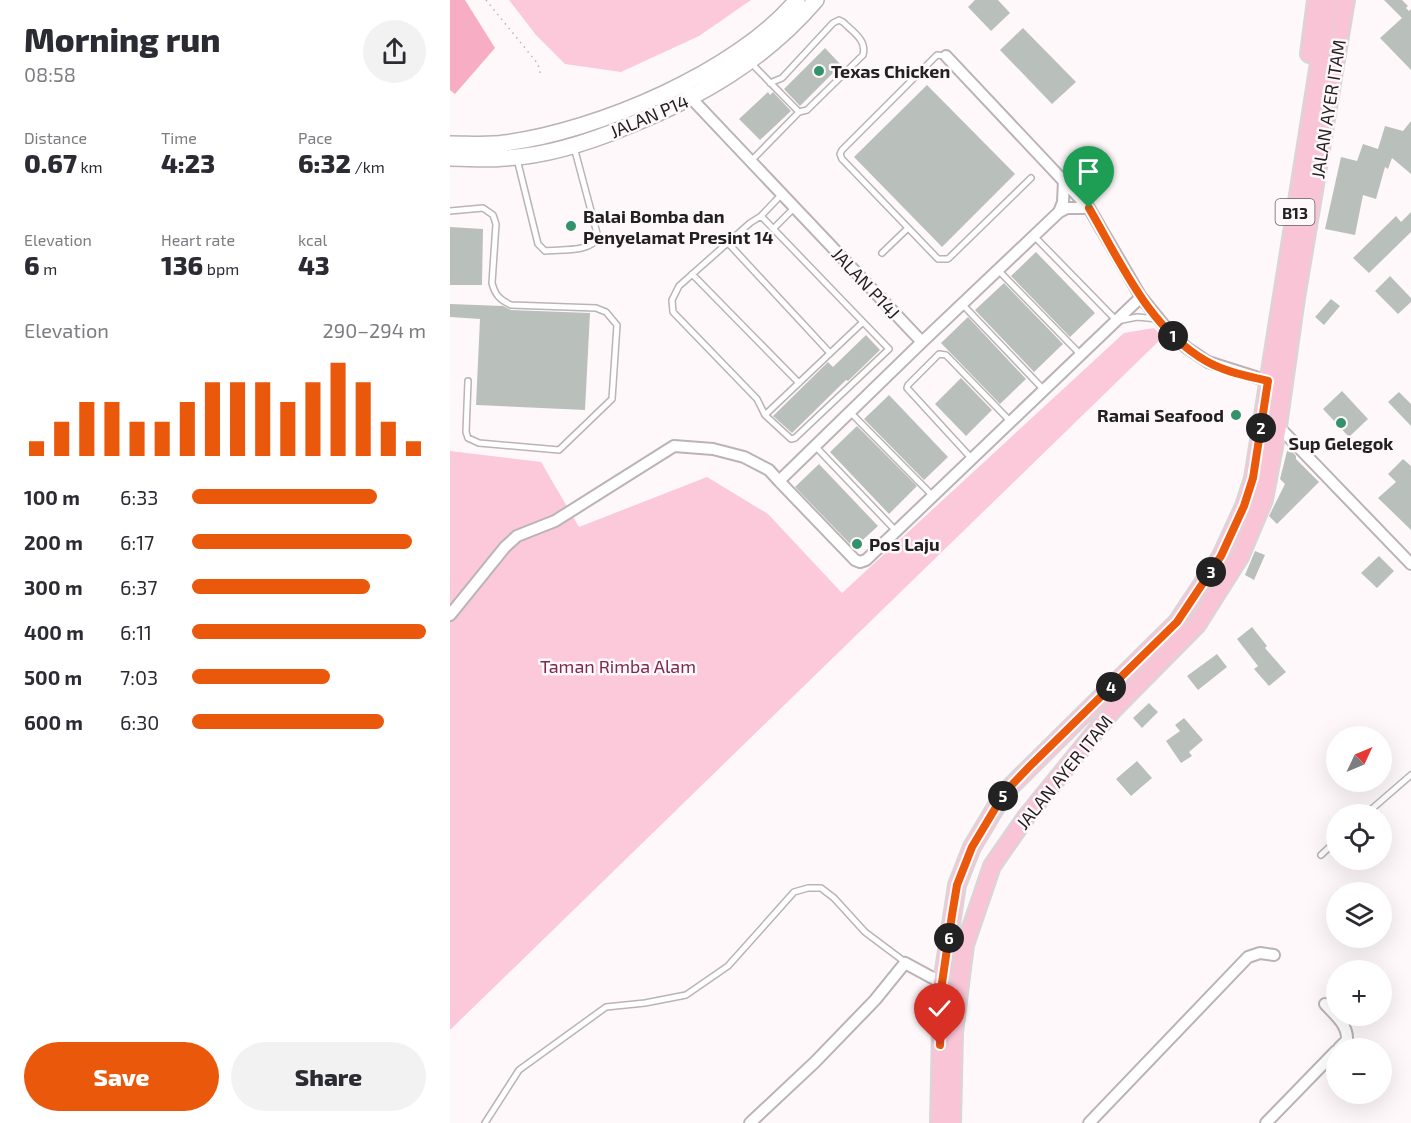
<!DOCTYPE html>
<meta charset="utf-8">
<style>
body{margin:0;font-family:"Exo 2",sans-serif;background:#f2f2f3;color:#2b2b33;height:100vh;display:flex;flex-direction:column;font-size:22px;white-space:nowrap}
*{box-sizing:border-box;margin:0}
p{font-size:20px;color:#7c7c81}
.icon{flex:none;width:33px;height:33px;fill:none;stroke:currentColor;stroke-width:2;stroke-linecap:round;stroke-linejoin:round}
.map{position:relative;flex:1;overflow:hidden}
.drawer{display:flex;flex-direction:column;background:#fff;width:450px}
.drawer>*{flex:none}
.needle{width:39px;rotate:46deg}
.controls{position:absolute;left:876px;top:726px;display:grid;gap:12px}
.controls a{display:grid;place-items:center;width:66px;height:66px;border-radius:50%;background:#fff;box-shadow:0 6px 24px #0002;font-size:30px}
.pin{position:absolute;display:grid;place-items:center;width:51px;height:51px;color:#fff;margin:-62px -26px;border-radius:50% 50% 50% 0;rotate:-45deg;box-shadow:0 0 6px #0007}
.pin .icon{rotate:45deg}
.km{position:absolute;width:30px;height:30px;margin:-15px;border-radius:50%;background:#222;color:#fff;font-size:16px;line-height:30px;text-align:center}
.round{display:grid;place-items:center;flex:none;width:63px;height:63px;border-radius:32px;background:#f2f2f3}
.summary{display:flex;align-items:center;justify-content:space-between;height:102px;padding:0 24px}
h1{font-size:33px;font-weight:800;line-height:45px}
.figures{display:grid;grid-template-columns:repeat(3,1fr);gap:9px;height:102px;padding:6px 24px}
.figures div{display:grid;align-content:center}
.figures b{font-size:26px;font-weight:800}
.figures small{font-size:16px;font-weight:400}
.figures p{font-size:16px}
.chart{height:168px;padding:12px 24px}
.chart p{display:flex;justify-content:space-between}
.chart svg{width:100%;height:108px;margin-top:6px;stroke:#ea580c;stroke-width:6}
.button{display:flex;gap:12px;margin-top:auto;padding:12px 24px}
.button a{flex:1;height:69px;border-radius:36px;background:#ea580c;color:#fff;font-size:24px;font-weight:800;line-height:69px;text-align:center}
.button a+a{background:#f2f2f3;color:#2b2b33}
ul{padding:0 24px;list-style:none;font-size:20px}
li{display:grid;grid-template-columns:96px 72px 1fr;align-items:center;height:45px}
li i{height:15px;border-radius:8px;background:#ea580c}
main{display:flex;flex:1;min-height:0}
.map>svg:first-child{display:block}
</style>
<main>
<section class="drawer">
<div class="summary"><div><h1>Morning run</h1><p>08:58</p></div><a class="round"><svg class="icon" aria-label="share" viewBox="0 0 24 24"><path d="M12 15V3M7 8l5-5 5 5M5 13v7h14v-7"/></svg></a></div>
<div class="figures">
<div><p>Distance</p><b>0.67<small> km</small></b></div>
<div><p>Time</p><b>4:23</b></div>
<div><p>Pace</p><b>6:32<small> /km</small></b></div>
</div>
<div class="figures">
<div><p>Elevation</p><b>6<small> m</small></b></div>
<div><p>Heart rate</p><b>136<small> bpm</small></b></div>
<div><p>kcal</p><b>43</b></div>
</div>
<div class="chart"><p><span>Elevation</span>290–294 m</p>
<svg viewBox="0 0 160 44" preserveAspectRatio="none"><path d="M5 44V38M15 44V30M25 44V22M35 44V22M45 44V30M55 44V30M65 44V22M75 44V14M85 44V14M95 44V14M105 44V22M115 44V14M125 44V6M135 44V14M145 44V30M155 44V38"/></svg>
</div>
<ul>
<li><b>100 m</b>6:33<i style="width:79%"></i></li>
<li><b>200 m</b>6:17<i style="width:94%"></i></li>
<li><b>300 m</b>6:37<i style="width:76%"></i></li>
<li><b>400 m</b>6:11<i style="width:100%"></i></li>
<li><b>500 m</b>7:03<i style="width:59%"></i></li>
<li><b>600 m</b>6:30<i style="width:82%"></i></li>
</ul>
<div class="button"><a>Save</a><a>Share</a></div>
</section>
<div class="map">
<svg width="961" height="1123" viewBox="0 0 961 1123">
<rect width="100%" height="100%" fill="#fff8fa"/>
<!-- green -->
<path fill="#fbc9d9" d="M59,0H301L249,36L171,72L115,64L86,35Z
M704,328L713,337L0,1030V451L91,462L129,527L257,477L318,514L392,593L674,333Z"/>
<!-- water -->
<path fill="#f7aec5" d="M0,0H15L45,48L5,94L0,90Z"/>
<!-- building -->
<path fill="#b9c0bc" d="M525,0H548L560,13L541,31L518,7Z
M934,0H952L958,6L956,8L959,11L961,9V70L930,38L952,18Z
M573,28L626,82L602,104L550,50Z
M375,48L391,65L350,106L334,89Z
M477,85L565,174L492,247L404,157Z
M318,92L320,95L323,92L341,111L310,140L289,119Z
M961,121V174L942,158L938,169L935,167L926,199L913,195L905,235L875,229L891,157L907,161L913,144L928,149L935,126L953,131Z
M961,212V232L919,273L903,258L946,216L951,222Z
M0,227L33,229L32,285H0Z
M586,252L645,313L620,337L561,276Z
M940,276L961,298V302L948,314L925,291Z
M554,283L613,344L584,372L525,310Z
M881,299L890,306L874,325L865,317Z
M0,304L53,306L61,310L140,313L135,410L26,405L30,319L0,317Z
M518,317L576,379L550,404L491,343Z
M416,335L430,350L398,381L396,380L342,433L323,416L378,362L383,367Z
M511,378L542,410L516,436L485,404Z
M892,391L918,419L899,437L873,409Z
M949,392L961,404V426L938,402Z
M439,395L498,457L474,480L414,419Z
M407,426L467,486L439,514L380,452Z
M838,447L846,456V459L869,482L827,524L819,516L835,484L830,479Z
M953,459L961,466V530L928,498L946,482L938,474Z
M369,464L428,526L404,548L345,487Z
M805,551L815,555L804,580L795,575Z
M929,556L944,571L927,588L911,573Z
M802,627L817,646L815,648L836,672L819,686L804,669L808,666L787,639Z
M767,654L777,667L748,690L737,676Z
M699,703L708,712L692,728L683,718Z
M734,718L753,740L739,752L742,756L731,763L716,741L730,731L725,725Z
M687,761L702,778L681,796L666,779Z"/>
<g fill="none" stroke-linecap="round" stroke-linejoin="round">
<defs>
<path id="service" d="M496,56L487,55L392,150L390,154L392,159L488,259H498L581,178
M301,63L349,112L357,110L413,55C417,40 403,32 393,22L389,20L383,23L332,78L320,83
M67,159L88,244L95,251C110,249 141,253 148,237L124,147
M301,161L349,112
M0,211L33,208L43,215L46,224L42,283C45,295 50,300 61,305L146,308L156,312L167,325L162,399L109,450L29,443L18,438L16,432L18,381
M311,216L332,194
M323,229L345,207
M584,236L667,321L687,317L708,319
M278,243L380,353
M432,253L458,228
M548,270L631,355
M242,274L349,383
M512,304L594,390
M400,412L483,496
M315,415L413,322L311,216L300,223L229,286L222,300L223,312L307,399L315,415L341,439L345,438L439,349L413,322
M365,446L446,531
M522,459L457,388L458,385L489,354L496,355L561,422
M916,814L961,775
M871,855L886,841
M35,1123L69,1070L156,1007L195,1003L236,995L278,966L344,892L358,888H371L384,898L415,932L455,962"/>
<path id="minor" d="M496,56L639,208L691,297L721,334L737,348L758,362L818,381
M239,93L241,98L472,342
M639,208H617L609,212L472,342L329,481L405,560L410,562L416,560L691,297
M609,212L613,202L614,180
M828,426L961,564
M0,615L55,547L67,536L105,521L224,446L263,449L294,457L319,470L329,481
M875,1004C885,1015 898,1025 897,1040L889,1048
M300,1123L365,1062L425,1000L455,963L492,983
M639,1123L798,957L810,953L824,955
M816,1123L886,1051"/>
<path id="secondary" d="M0,144C18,144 37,146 55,143C147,131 287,72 347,0
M0,158C18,158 37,160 55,158C97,156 140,142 178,126C250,97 315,60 366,0"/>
<path id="primary" d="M859,54L866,0
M489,1123L492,983L507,885L522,847L555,792L727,622L771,556L794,506L803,478L879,0
M502,1123L504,1033L515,945L542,866L576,817L662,711L747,625L790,557L814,500L828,426L846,298L896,0"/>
</defs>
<!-- service casing -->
<use href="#service" stroke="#bbb3b5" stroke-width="8"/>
<!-- minor casing -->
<use href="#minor" stroke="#bbb3b5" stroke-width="14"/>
<!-- secondary casing -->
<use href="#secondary" stroke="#bbb3b5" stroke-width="18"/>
<!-- primary casing -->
<use href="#primary" stroke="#d7d7d7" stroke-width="20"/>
<!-- path -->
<path stroke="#bcb6b8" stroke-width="1.5" stroke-dasharray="1.5 4.5" stroke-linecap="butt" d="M36,0L88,64L91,77"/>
<!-- service -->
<use href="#service" stroke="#fff" stroke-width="5"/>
<!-- minor -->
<use href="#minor" stroke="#fff" stroke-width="10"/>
<!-- secondary -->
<use href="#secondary" stroke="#fff" stroke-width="15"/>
<!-- primary -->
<use href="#primary" stroke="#f9c4d6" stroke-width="16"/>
</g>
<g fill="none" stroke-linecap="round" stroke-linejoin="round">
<defs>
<path id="route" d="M490,1045L492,983L502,915L507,885L522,847L555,792L579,767L727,622L771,556L794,506L803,478L818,381C798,376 775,372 756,361C699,328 671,263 639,208"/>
</defs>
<!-- route casing -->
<use href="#route" stroke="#fff" stroke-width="12"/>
<!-- route -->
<use href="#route" stroke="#ea580c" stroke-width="8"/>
</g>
<!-- markers -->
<g fill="#31926b" stroke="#fff8fa" stroke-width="2">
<circle cx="369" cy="71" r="6"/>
<circle cx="121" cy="226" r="6"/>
<circle cx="786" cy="415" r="6"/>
<circle cx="891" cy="423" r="6"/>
<circle cx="407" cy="544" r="6"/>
</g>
<g text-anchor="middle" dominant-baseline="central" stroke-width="5" stroke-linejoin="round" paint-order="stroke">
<!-- shield labels -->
<rect fill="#fff8fa" stroke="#656162" stroke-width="1.5" x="825.5" y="199" width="39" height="26" rx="4.5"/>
<g font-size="16" font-weight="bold" fill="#232021">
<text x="845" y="212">B13</text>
</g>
<!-- poi labels -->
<g font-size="18" font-weight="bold" fill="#232021" stroke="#fff8fa" text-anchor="start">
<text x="381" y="71">Texas Chicken</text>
<text x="133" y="216">Balai Bomba dan<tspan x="133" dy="21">Penyelamat Presint 14</tspan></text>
<text x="774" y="415" text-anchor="end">Ramai Seafood</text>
<text x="891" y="443" text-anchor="middle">Sup Gelegok</text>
<text x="419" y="544">Pos Laju</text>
</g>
<!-- street labels -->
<g font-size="18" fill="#232021" stroke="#fff8fa">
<text transform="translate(878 109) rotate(-81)">JALAN AYER ITAM</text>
<text transform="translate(199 116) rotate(-23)">JALAN P14</text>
<text transform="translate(416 283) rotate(47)">JALAN P14J</text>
<text transform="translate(614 772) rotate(-51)">JALAN AYER ITAM</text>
</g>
<!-- park labels -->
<g font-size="18" fill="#7c294c" stroke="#fff8fa">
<text x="168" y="666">Taman Rimba Alam</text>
</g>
</g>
</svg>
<div class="controls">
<a><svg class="needle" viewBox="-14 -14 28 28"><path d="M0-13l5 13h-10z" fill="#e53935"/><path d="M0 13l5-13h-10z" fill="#7c7c81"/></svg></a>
<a><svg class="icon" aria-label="locate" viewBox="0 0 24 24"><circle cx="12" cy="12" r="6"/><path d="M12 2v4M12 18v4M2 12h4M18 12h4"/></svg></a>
<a><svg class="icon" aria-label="layers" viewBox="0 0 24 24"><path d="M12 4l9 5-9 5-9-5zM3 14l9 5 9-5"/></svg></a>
<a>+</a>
<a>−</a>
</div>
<div class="pin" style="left:639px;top:208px;background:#1e9e55"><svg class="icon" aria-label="arrive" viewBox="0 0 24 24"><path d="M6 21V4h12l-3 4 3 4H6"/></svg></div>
<div class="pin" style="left:490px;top:1045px;background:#d93025"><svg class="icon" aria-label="check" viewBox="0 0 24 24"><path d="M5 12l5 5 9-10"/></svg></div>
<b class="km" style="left:723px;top:336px">1</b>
<b class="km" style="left:811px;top:428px">2</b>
<b class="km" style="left:761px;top:572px">3</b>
<b class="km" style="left:661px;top:687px">4</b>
<b class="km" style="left:553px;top:796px">5</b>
<b class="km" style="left:499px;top:938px">6</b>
</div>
</main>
